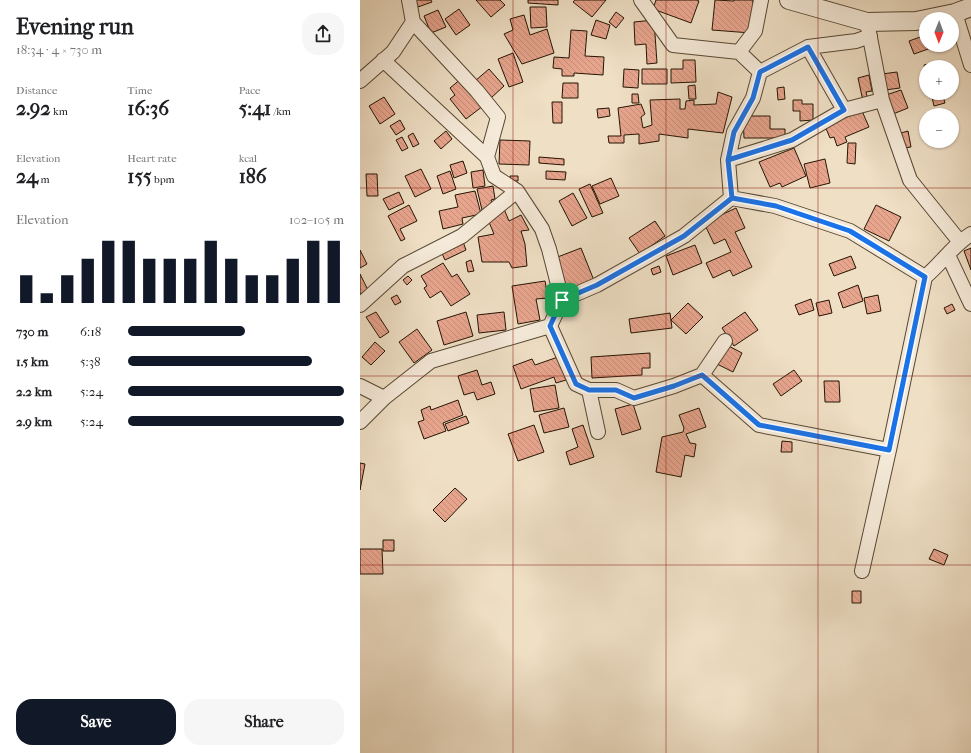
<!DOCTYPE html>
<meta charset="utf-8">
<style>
body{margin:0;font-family:"IM FELL French Canon",serif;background:#f6f6f6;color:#202124;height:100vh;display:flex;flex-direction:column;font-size:15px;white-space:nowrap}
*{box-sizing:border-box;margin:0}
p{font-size:13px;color:#757577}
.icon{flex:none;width:22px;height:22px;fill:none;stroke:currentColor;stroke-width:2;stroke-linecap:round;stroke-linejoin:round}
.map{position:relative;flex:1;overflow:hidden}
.details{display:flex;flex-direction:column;background:#fff;width:360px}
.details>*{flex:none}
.needle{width:26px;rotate:181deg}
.buttons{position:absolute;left:559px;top:12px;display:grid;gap:8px}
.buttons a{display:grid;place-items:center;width:40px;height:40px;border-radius:50%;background:#fff;box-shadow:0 1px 3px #0004;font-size:20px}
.pin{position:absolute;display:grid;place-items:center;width:34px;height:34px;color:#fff;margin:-17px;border-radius:8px;box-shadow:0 2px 6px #0006}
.round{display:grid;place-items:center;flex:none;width:42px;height:42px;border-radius:16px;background:#f6f6f6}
.head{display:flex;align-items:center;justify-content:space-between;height:68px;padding:0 16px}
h1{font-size:22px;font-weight:700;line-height:30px}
.stats{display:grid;grid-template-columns:repeat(3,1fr);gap:6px;height:68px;padding:4px 16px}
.stats div{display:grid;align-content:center}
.stats b{font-size:20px;font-weight:700}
.stats small{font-size:11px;font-weight:400}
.stats p{font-size:11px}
.chart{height:112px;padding:8px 16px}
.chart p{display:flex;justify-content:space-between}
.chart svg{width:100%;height:72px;margin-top:4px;stroke:#111827;stroke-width:6}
.primary-button{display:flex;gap:8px;margin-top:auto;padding:8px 16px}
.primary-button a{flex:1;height:46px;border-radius:16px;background:#111827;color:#fff;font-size:16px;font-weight:700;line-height:46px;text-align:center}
.primary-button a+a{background:#f6f6f6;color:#202124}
ul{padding:0 16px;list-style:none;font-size:13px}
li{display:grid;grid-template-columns:64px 48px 1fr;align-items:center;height:30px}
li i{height:10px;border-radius:5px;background:#111827}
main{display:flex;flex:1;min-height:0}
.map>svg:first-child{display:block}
</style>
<main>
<section class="details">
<div class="head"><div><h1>Evening run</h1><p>18:34 · 4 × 730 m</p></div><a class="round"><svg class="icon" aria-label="share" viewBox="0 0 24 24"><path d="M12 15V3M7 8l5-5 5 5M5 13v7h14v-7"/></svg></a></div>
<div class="stats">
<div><p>Distance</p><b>2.92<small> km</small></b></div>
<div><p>Time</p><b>16:36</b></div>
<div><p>Pace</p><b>5:41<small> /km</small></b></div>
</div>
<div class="stats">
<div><p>Elevation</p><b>24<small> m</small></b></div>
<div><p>Heart rate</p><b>155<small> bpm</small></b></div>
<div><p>kcal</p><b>186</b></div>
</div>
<div class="chart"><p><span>Elevation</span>102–105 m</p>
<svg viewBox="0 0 160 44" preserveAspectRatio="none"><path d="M5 44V27M15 44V38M25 44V27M35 44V17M45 44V6M55 44V6M65 44V17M75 44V17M85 44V17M95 44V6M105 44V17M115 44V27M125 44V27M135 44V17M145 44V6M155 44V6"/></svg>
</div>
<ul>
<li><b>730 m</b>6:18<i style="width:54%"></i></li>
<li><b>1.5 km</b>5:38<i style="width:85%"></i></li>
<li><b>2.2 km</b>5:24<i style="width:100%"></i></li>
<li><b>2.9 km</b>5:24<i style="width:100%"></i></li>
</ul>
<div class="primary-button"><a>Save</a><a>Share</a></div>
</section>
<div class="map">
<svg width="611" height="753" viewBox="0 0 611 753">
<defs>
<pattern id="building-back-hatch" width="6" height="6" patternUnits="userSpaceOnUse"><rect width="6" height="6" fill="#e8a58e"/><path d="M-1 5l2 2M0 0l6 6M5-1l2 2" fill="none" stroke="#c78d79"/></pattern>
</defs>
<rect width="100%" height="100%" fill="#efdfc5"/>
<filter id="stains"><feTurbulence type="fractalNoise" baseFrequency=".005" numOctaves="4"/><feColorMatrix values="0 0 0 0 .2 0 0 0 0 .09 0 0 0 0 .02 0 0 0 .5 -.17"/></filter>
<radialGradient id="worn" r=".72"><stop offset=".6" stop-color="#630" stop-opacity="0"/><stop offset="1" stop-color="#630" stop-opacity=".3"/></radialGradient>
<!-- building -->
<path fill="url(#building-back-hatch)" stroke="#241402" d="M56,0H71L72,2L58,7Z
M116,0H140L145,5L131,17Z
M168,0H198V5L168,3Z
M215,0H246L232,17L213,2Z
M296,0H337L339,1L331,23L293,9Z
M355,0L374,1V0H393L391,33L352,30Z
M170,7H186L187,27L171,28Z
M99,9L110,25L96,35L85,19Z
M78,10L86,27L71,33L64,16Z
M256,12L264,18L256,28L249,22Z
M164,15L170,35L187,29L194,53L162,64L144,34L153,30L150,19Z
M236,20L250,25L246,39L231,35Z
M294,20L297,63L287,64L286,44L275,45L274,22Z
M211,30L227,31L225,56L244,57L243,75L214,73V76H202V69L193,68L194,57L209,58Z
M566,35V45H569L571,48L554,54L549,41Z
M153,53L163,82L149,87L138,59Z
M323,60H335L336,82L311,83V69H323Z
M575,62L576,67H566V75L564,65Z
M129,69L144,86L131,98L115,81Z
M264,69L279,70L278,88L263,87Z
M282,69H307V84H282Z
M537,72L540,88L525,90L522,74Z
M509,75L512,91L506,92L508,100L503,101L498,78Z
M102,78L123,106L106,119L90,99L95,95L90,88Z
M203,83H218V98H202Z
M335,85L336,99H329L328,86Z
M424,87L425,99L418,100L417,88Z
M541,90L548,108L533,114L526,95Z
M358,92L372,97L363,133L328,129V138L299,134V141L279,144V134L264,135V143H249L248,136H261L258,108L281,104L285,114L281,117L283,128L292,125L290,100L320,99V109H325L326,101L334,100V105L356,104Z
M571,93H582L585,103L574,106Z
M272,94H278L279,103H272Z
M24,97L35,114L20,124L9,106Z
M433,100H442V104H453V120L440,121V111H433Z
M192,102H202V123H193Z
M249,108L250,116L238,118L237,109Z
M502,111L509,127L485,137L487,142L477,146L474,137L470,138L465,126Z
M383,116H410V129H425V138H384Z
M40,120L45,129L36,135L30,126Z
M86,131L92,139L81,149L74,141Z
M548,131L551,147L543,148L541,133Z
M53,133L59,144L53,147L48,136Z
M42,137L48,148L42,151L36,140Z
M140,140L170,141L169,165L139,164Z
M488,143H496L495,164L487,163Z
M434,148L446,176L422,187L420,183L410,187L399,162Z
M179,157L204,159V165L179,163Z
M465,159L470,183L450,188L444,164Z
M103,161L107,173L94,178L90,165Z
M61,169L71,189L55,197L45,176Z
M123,170L125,186L113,188L111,172Z
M90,171L96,189L83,194L77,176Z
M186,171L206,172L205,180L186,179Z
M6,174H17L18,196H7Z
M150,176H158V181H150Z
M251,178L259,196L240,204L232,186Z
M230,184L243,213L232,217L219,189Z
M133,186L135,199L131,200L133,207L122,210L117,189Z
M115,191L121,214L102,218L103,224L83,229L79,211L98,207L95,195Z
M39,192L44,203L29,210L23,199Z
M213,193L227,218L212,226L199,201Z
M49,205L57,221L40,229L45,239L41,241L28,216Z
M516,205L541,217L529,241L504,229Z
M376,208L385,228L375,232L392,267L373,276L370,270L353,278L346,263L371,252L365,239L354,244L344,223Z
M144,209L149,221L161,215L169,230L161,231L165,244L167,266L152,268L149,262H122L118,237L134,234L126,215Z
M295,221L305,236L280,254L269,238Z
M102,239L106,250L85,260L80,249Z
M335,245L342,263L313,275L306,256Z
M221,248L235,283L208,293L195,258Z
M611,248V270L604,251Z
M0,250L7,264L0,268Z
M491,256L496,268L474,276L469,264Z
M111,260L114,271L108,272L106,262Z
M83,263L92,277L97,274L110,294L91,306L81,291L70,298L64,288L67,286L61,276Z
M299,266L301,272L293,275L291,269Z
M0,274L8,290L0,294Z
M48,276L52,280L47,285L43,280Z
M185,281L188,298L176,299L180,320L158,324L152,286Z
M498,285L503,301L483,308L478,293Z
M37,295L41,302L35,305L31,298Z
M518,295L521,311L507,314L504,298Z
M451,299L454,310L439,315L435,305Z
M469,300L472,313L459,316L456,303Z
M328,303L343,317L326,334L311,320Z
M592,304L595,310L587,314L584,308Z
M16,312L29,332L20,338L6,317Z
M106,312L113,336L84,345L77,321Z
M144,312L146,330L119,333L117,315Z
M385,312L398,330L374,346L362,328Z
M310,313L312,328L271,333L269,319Z
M57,329L72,350L54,363L39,342Z
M15,342L25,351L11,365L2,357Z
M365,344L382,353L373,372L355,363Z
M290,353V368H282V375L232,378L231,357Z
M198,357L206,380L196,383L194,377L161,389L153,366L172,359L175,365Z
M117,370L122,385L131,382L135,394L117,400L114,392L104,395L98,376Z
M434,370L442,381L421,396L413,384Z
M464,381H479L480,402H465Z
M195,385L199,408L174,412L170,389Z
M98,400L103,415L83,423L86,431L64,439L58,422L64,420L61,410L70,406L71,410Z
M273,404L281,429L262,435L255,409Z
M204,408L209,427L184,433L179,415Z
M339,408L346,427L326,434L330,443L336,444L334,457L325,455L321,477L296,472L302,437L323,432L324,428L319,415Z
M106,416L109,423L88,431L85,424Z
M174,425L184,452L158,461L148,434Z
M223,425L234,457L210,465L206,452L218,447L212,429Z
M422,441L432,442V452H421Z
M0,463L5,464L0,490Z
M95,488L107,499L85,522L73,510Z
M23,540H34V551H23Z
M0,549H22L23,574H0Z
M574,549L588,555L584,565L569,559Z
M492,591H501V603H492Z"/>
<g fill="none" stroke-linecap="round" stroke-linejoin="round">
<defs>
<path id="minor" d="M281,0L313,45L379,52
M595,13L611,65
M53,22L117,91L138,117L127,157L134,176L157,191L182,229L189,249L202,300
M507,22L522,100L550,180L600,242
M448,47L484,110
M23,60L127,157
M400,72L448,47L496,41L510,36
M0,81L33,52L53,22L49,0
M368,160L432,140L484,110L522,100
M371,198L368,160L374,132L393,98L400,72L379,52L395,31L401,0
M588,255L611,304
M0,305L43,266L102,236L157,191
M190,326L216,384L229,390H256L274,398L314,386L342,375L365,341
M342,375L399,425L529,450L565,277
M0,386L24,398
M229,390L238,432
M0,422L24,398L71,361L190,326L202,300L237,285L324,236L371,198L415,206L490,231L565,277C581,264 593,245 611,234
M502,571L529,450"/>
<path id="tertiary" d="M429,0L507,22L556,21L566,19
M566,19L595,13L611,7"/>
</defs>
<!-- minor casing -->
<use href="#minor" stroke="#574733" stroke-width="16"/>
<!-- tertiary casing -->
<use href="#tertiary" stroke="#574733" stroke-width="20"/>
<!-- minor -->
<use href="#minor" stroke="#f5ead9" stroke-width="14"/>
<!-- tertiary -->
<use href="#tertiary" stroke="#f5ead9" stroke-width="18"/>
</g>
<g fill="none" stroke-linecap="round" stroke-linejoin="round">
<defs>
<path id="route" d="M202,300L190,326L216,384L229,390H256L274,398L314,386L342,375L399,425L529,450L565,277L490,231L416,206L372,198L368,160L432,140L484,110L448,47L400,72L393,98L374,132L368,160L372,198L324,236L237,285L202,300"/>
</defs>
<!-- route casing -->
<use href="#route" stroke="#fff" stroke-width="8"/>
<!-- route -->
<use href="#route" stroke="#1a73e8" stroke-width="5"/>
</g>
<!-- grid -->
<path fill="none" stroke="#8f2418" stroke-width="1" stroke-opacity="0.55" d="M153,0V753M306,0V753M458,0V753M0,188H611M0,376H611M0,565H611"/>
<rect width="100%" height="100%" filter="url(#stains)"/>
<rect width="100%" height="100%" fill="url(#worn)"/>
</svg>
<div class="buttons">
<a><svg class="needle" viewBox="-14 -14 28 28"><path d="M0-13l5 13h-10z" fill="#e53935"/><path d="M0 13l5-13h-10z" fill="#757577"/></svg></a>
<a>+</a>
<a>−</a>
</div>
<div class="pin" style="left:202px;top:300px;background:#1e9e55"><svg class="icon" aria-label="arrive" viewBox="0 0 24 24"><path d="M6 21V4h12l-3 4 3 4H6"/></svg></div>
</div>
</main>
